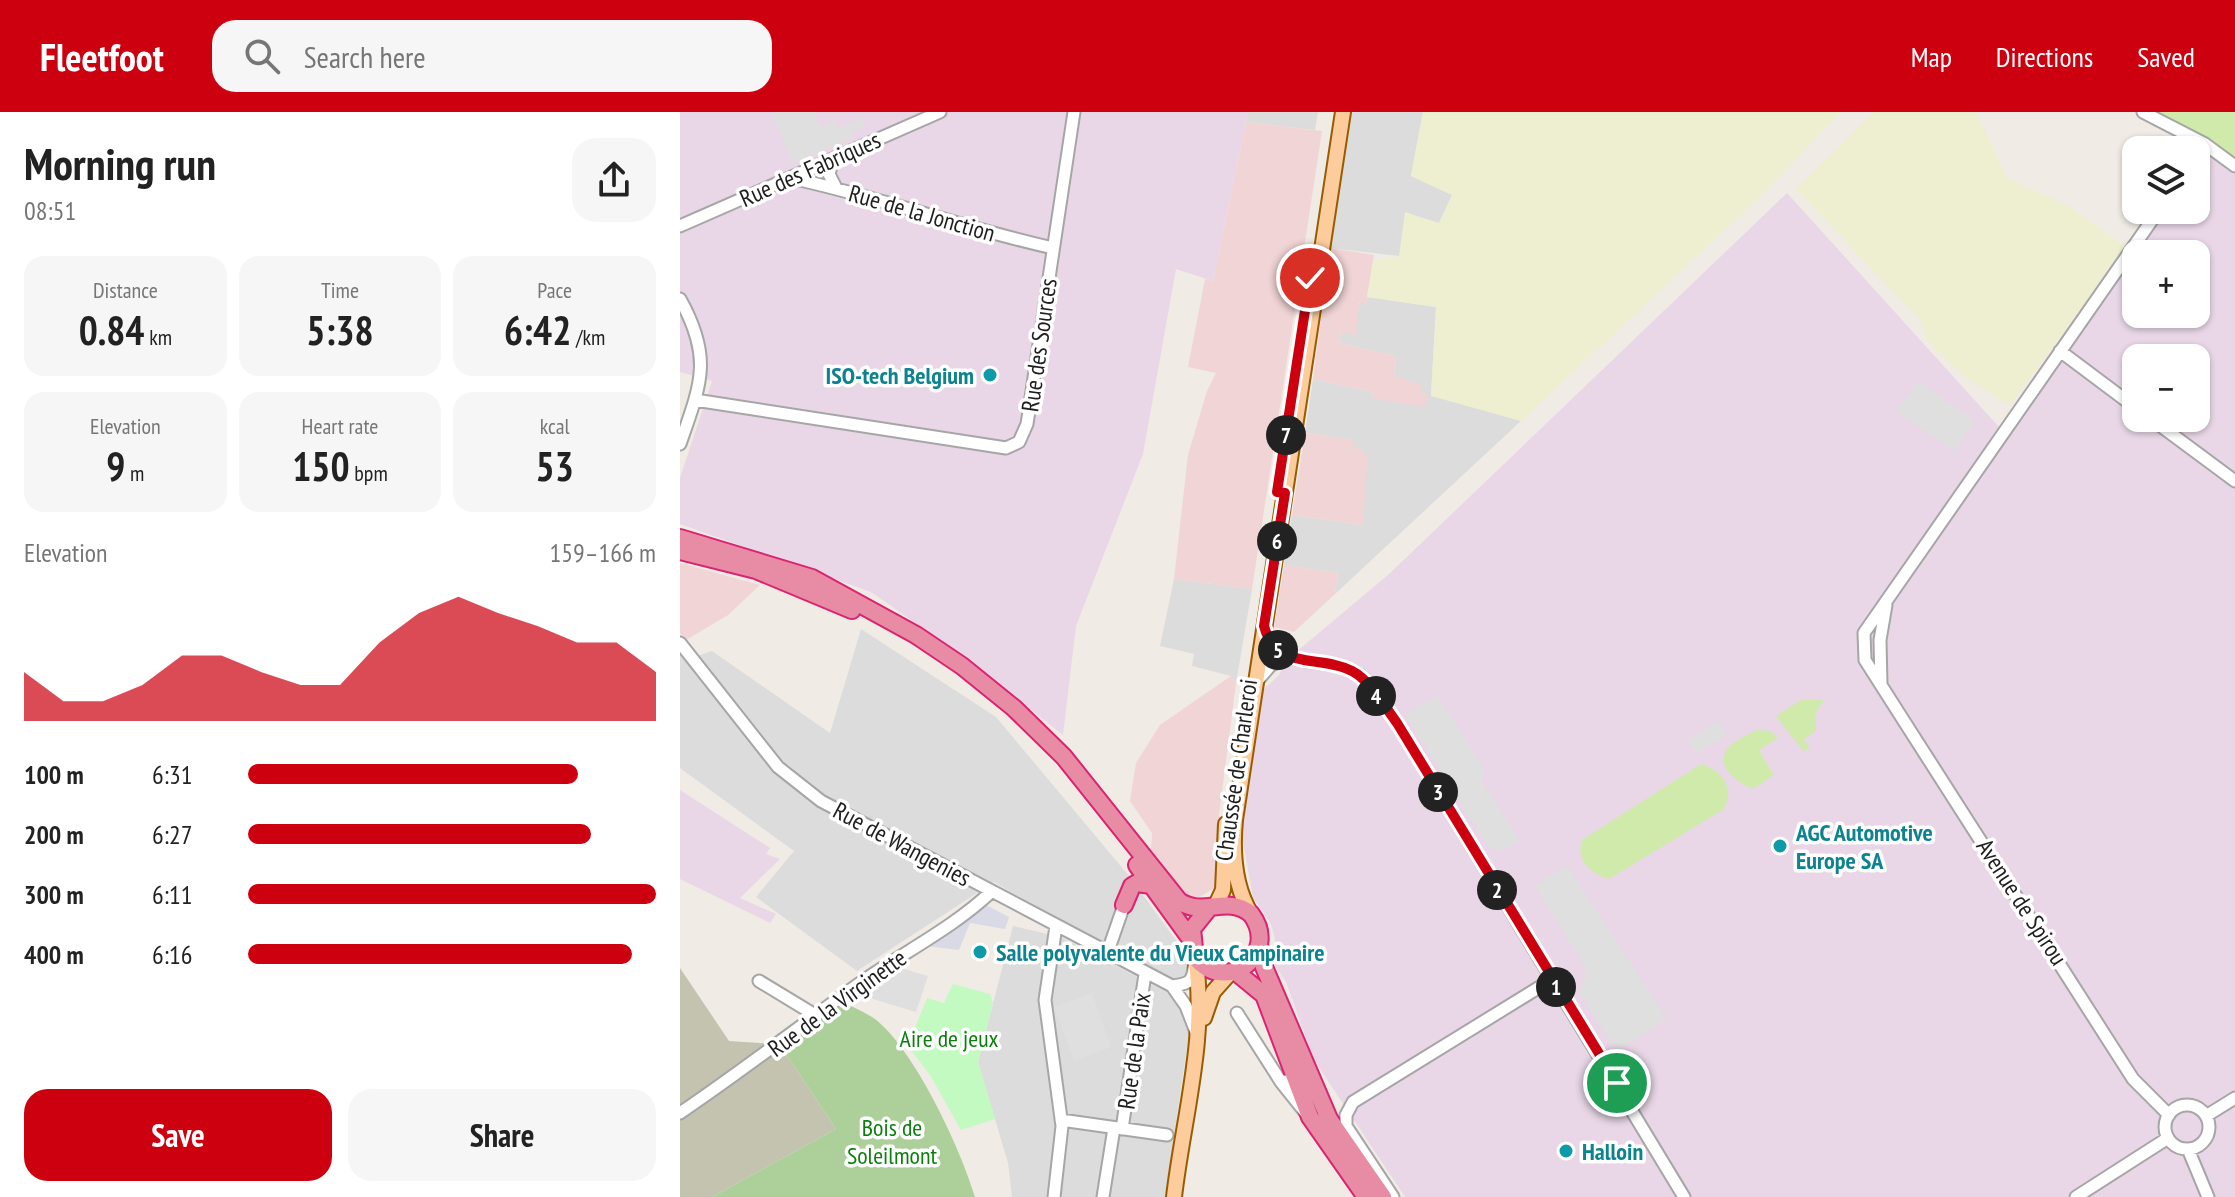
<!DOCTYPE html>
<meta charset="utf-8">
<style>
body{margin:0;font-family:"PT Sans Narrow",sans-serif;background:#f6f6f6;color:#222;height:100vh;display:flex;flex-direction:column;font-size:30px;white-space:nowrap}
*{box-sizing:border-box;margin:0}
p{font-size:26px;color:#767676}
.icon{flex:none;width:44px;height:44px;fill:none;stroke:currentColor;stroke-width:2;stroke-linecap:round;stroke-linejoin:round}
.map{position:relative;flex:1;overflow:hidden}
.details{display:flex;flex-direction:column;background:#fff;width:680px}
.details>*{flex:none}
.controls{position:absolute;left:1442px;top:24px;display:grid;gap:16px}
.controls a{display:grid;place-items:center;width:88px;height:88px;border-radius:16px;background:#fff;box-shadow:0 2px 6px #0004;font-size:40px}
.pin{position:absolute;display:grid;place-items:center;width:68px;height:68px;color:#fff;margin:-34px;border:4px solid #fff;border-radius:50%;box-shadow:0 2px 8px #0007}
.km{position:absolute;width:40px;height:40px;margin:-20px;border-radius:50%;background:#222;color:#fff;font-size:22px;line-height:40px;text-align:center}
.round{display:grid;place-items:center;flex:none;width:84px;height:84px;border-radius:24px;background:#f6f6f6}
.summary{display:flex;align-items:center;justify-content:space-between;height:136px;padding:0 24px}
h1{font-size:44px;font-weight:600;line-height:60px}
.figures{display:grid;grid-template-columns:repeat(3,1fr);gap:12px;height:136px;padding:8px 24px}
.figures div{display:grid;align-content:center;border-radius:20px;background:#f6f6f6;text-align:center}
.figures b{font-size:40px;font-weight:600}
.figures small{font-size:22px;font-weight:400}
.figures p{font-size:22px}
.chart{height:224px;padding:16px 24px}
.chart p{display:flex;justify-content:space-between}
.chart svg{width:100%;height:144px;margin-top:8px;fill:#cd0010;opacity:.7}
.cta{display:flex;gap:16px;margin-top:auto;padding:16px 24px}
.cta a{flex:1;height:92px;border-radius:24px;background:#cd0010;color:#fff;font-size:32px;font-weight:600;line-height:92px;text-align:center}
.cta a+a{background:#f6f6f6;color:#222}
ul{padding:0 24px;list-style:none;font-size:26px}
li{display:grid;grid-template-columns:128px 96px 1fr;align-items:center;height:60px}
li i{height:20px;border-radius:10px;background:#cd0010}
header{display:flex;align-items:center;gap:48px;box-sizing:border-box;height:112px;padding:0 40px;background:#cd0010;color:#fff}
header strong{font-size:38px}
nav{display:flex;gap:44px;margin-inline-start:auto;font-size:28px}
.search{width:560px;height:72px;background:#f6f6f6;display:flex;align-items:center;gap:20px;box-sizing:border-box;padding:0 28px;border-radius:24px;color:#767676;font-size:30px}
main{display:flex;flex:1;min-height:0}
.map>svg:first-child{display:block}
</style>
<header>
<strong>Fleetfoot</strong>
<div class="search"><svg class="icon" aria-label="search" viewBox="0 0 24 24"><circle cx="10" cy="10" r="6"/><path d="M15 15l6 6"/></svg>Search here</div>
<nav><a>Map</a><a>Directions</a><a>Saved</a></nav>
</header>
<main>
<section class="details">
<div class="summary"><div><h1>Morning run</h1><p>08:51</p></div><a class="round"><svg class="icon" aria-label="share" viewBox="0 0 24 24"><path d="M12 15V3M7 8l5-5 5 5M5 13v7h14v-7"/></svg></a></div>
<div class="figures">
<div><p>Distance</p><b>0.84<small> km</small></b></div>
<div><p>Time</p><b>5:38</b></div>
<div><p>Pace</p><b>6:42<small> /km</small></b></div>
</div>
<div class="figures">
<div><p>Elevation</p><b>9<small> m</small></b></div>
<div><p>Heart rate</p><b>150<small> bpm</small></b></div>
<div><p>kcal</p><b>53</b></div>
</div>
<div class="chart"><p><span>Elevation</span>159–166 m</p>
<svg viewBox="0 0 160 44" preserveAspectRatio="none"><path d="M0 44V29L10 38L20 38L30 33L40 24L50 24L60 29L70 33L80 33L90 20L100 11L110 6L120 11L130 15L140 20L150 20L160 29V44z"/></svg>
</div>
<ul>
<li><b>100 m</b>6:31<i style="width:81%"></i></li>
<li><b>200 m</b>6:27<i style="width:84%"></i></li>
<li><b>300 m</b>6:11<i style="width:100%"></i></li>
<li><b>400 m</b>6:16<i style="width:94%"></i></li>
</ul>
<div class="cta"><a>Save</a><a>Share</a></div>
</section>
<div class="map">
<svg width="1555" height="1085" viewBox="0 0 1555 1085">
<rect width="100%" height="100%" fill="#f0ebe5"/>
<!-- residential -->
<path fill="#dddcdc" d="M568,0H638L635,18L566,10Z
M671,0H743L731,64L772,83L759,111L719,144L650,136Z
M687,185L756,195L751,283L841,309L655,482L658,461L604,453L612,403L683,413L681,335L671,340L672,328L625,321L633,267L693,280L692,285L740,279L714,264L716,244L659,231L661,220L680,191H686Z
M494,467L572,477L556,571L551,564L512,554L514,542L480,534Z
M181,517L316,605L449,764L498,831L510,858L498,872L413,829L314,770L177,859L76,785L114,739L0,656V538L8,547L32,539L150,621Z
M333,814L381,825L494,884L509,922L485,1085H332L328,1051L298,950Z"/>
<!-- commercial -->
<path fill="#f1d4d5" d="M566,10L642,19L572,477L494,467L508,343L527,279L536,261L508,255L525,167L533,169Z
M650,136L694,143L686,192L679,191L676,223L661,221L659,231L716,244L714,264L742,273L741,279L748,283L745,295L692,286L693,280L633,267Z
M625,321L673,328L672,340L675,334L681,335V341L688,343L683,413L612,403Z
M0,451L80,473L48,503L6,528L0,521Z
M604,453L658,461L655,482L614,520L594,515Z
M551,564L556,571L539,703L538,774L510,791L471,738L472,721L450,689L456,651L480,613Z"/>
<!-- industrial -->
<path fill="#e9d7e7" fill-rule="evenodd" d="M0,0H568L533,169L496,157L463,342L396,514L383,623L286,546L191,480L0,412V366L32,269L0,260Z
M1530,38L1555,58V1085H725L634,948L606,870L593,851L596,831L591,812L573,786L561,718L582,579L599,563L609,546L708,463L1107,81L1328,325L1456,144V202H1516V142H1457L1488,98H1516V58ZM1456,246H1516V306H1456Z
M0,678L90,736L86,742L100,747L60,786L96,802L90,811L0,767Z"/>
<!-- construction -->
<path fill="#c4c3b0" d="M0,856L49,929L98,932L102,936L156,1017L32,1085H0Z"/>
<!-- farmland -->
<path fill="#eeeed0" d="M743,0H1161L1078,87L841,309L751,284L756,195L687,185L693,149L719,144L725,100L759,111L772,83L731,64Z
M1194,0H1296L1328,67L1389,94L1445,134L1330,294L1286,266L1247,228L1240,208L1116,77Z"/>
<!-- grass -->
<path fill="#cfeaaa" d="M1477,0H1555V47Z
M1121,588H1144L1135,602L1136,618L1124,628L1130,635L1124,640L1096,604Z
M1076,618L1091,619L1098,626L1079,638L1094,663L1073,677C1058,671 1032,653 1049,635C1056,628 1068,623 1076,618Z
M1021,652C1042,658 1055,675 1044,697L929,767C911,762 895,748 902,728Z"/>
<!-- forest -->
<path fill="#adcf99" d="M162,889C172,895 185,900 195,907C234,937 281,1037 295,1085H32L156,1017L102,936Z"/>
<!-- park -->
<path fill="#c2fac2" d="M273,872L310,882L313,891L298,950L315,1007L281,1018L250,963L231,938L232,924L247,886L264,891Z"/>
<!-- parking -->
<path fill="#dfdfdf" d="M91,0H134L140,15L155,8L159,16L182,6L186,14L171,20L173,26L113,51Z
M1238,269L1295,309L1274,339L1216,299Z
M757,583L805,658L801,668L840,728L824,738L809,736L725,603Z
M1038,609L1047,623L1017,641L1008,628Z
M887,753L987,907L937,939L899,880L906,866L904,852L854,774Z
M210,853L248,864L236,900L170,880Z
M412,881L431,935L394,949L374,895Z"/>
<!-- plaza -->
<path fill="#d9dae5" d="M306,793L329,805L325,817L290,811L279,838L246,834Z"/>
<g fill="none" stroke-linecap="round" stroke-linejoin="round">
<defs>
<path id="minor" d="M1463,0L1525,32L1555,54
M1516,45L1525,32
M153,47L149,62L156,76
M111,66C199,85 284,116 373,136
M1479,98L1184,521L1185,548L1222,606L1453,967L1489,1003
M0,114L260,0
M0,187C33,246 21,272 0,332
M1380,239L1456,296
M15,288L326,336L339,330L347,312L394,0
M1470,306L1555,369
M585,517C596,559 640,544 671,558C690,566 705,595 717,611L1004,1085
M0,531L98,655L141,689L492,874L506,894L516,920
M578,568L591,553L609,546
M1201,572L1200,528L1206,493
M427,842L444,793
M79,869L135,903
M492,874C507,872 513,871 514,855
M557,901L601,970
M605,969L601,970L625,1000
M1485 1015a22 22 0 1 1 44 0a22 22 0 1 1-44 0Z
M0,1001C62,959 120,914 180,871C224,840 273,816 312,779
M1526,1004L1555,986
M381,1008L487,1023
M442,1017L465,862
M1508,1037L1528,1085
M374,1085L382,1014L365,888L376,814
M423,1085L434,1016
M713,1085L666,1014V1003L673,990L871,868
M1396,1085L1488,1026"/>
<path id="major" d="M536,793L543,778L546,712
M571,802C554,774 552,740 555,708L663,0
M524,906L533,880L550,861
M494,1085C503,1007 528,923 515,845"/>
<path id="highway" d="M0,426L132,466L236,523L282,554L334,596L384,645L499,789C523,806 547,782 571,802C601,842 546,884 515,845L512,817L529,796
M0,439L76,458L172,498
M457,753L510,826
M444,793L452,774L457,771L471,773
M580,836L584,855L649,1007L703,1085
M556,860L584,883L630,1005L686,1085"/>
</defs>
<!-- minor casing -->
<use href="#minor" stroke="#a6a6a6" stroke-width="15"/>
<!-- major casing -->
<use href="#major" stroke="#995b00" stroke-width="18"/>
<!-- highway casing -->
<use href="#highway" stroke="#dc2371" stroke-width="20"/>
<!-- minor -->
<use href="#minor" stroke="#fff" stroke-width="11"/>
<!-- major -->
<use href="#major" stroke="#fccc9d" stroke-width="14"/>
<!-- highway -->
<use href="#highway" stroke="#e78ca4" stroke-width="16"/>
</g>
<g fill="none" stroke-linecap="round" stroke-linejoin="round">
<defs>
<path id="route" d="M630,166L597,380L605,381L584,514C596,560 640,542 672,559C690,568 705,595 717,611L937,971"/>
</defs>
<!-- route casing -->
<use href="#route" stroke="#fff" stroke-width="16"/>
<!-- route -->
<use href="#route" stroke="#cd0010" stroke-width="10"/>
</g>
<!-- markers -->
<g fill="#0f9aa8" stroke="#fff" stroke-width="3">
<circle cx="310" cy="263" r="8"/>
<circle cx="1100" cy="734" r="8"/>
<circle cx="300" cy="840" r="8"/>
<circle cx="886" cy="1039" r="8"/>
</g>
<g text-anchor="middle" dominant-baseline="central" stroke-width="7" stroke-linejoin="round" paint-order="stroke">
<!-- street labels -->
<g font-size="24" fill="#1f1f1f" stroke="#fff">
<text transform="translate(130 57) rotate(-24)">Rue des Fabriques</text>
<text transform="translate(242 101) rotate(16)">Rue de la Jonction</text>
<text transform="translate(359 233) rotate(-82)">Rue des Sources</text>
<text transform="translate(556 658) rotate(-82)">Chaussée de Charleroi</text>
<text transform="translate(222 732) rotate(28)">Rue de Wangenies</text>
<text transform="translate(1342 790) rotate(57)">Avenue de Spirou</text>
<text transform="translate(157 891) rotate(-36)">Rue de la Virginette</text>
<text transform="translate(454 939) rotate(-82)">Rue de la Paix</text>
</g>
<!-- culture labels -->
<g font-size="24" font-weight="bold" fill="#0d838f" stroke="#fff" text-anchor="start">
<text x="294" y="263" text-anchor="end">ISO-tech Belgium</text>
<text x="1116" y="720">AGC Automotive<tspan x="1116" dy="28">Europe SA</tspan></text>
<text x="316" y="840">Salle polyvalente du Vieux Campinaire</text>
<text x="902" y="1039">Halloin</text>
</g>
<!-- park labels -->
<g font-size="24" fill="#0b7f0c" stroke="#fff">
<text x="269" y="926">Aire de jeux</text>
<text x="212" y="1015">Bois de<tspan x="212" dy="28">Soleilmont</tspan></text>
</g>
</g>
</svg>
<div class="controls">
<a><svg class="icon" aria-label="layers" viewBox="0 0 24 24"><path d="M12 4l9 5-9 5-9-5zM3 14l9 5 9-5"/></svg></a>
<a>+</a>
<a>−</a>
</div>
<div class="pin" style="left:937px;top:971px;background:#1e9e55"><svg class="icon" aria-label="arrive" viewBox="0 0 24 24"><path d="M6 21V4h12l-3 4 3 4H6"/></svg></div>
<div class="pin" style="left:630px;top:166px;background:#d93025"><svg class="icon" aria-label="check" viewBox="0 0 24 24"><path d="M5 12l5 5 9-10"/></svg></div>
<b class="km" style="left:876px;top:875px">1</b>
<b class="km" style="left:817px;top:778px">2</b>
<b class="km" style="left:758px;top:680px">3</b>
<b class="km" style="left:696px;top:584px">4</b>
<b class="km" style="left:598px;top:538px">5</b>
<b class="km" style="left:597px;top:429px">6</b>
<b class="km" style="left:606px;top:323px">7</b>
</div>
</main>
